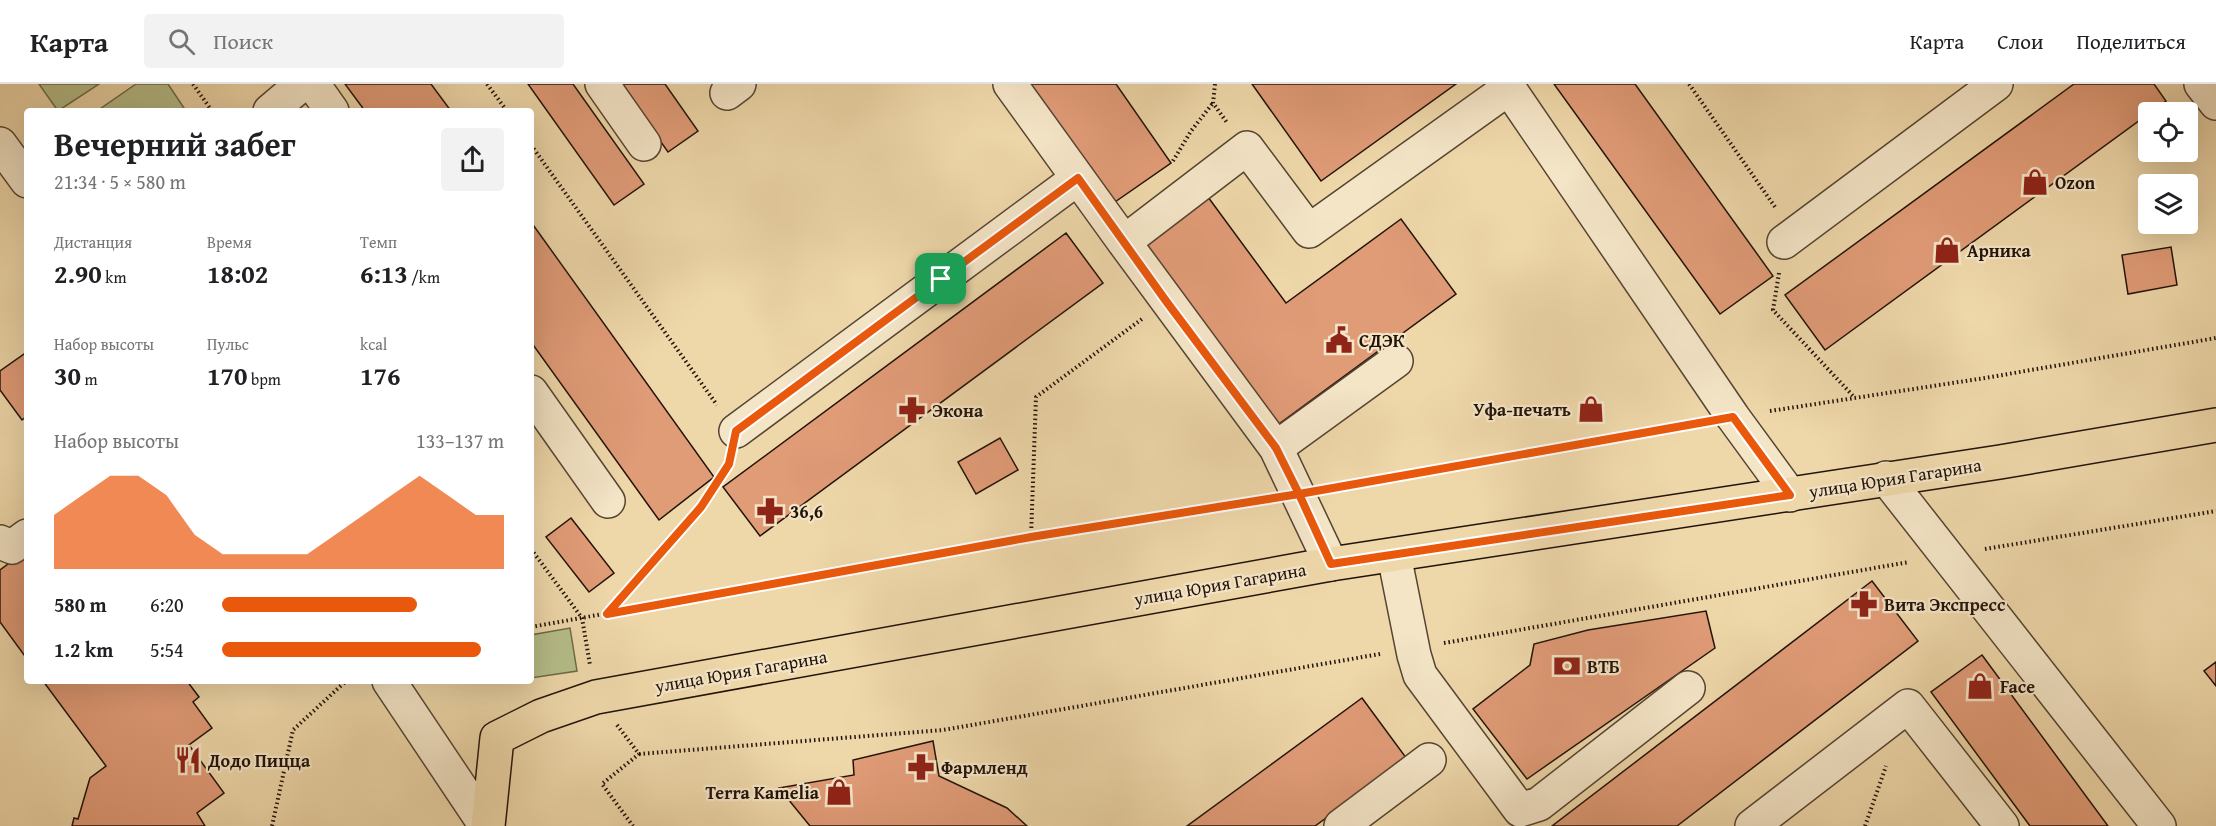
<!DOCTYPE html>
<html lang="ru">
<meta charset="utf-8">
<style>
body{margin:0;font-family:"Gentium Book Plus",serif;background:#f2f2f2;color:#202124;height:100vh;display:flex;flex-direction:column;font-size:22px;white-space:nowrap}
*{box-sizing:border-box;margin:0}
p{font-size:20px;color:#757577}
.icon{flex:none;width:33px;height:33px;fill:none;stroke:currentColor;stroke-width:2;stroke-linecap:round;stroke-linejoin:round}
.map{position:relative;flex:1;overflow:hidden}
.side{position:absolute;left:24px;top:24px;width:510px;height:576px;display:flex;flex-direction:column;background:#fff;border-radius:6px;box-shadow:0 6px 24px #0002}
.side>*{flex:none}
.controls{position:absolute;left:2138px;top:18px;display:grid;gap:12px}
.controls a{display:grid;place-items:center;width:60px;height:60px;border-radius:6px;background:#fff;box-shadow:0 6px 24px #0002;font-size:30px}
.pin{position:absolute;display:grid;place-items:center;width:51px;height:51px;color:#fff;margin:-26px;border-radius:12px;box-shadow:0 3px 9px #0006}
.round{display:grid;place-items:center;flex:none;width:63px;height:63px;border-radius:6px;background:#f2f2f2}
.overview{display:flex;align-items:center;justify-content:space-between;height:102px;padding:0 30px}
h1{font-size:33px;font-weight:600;line-height:45px}
.figures{display:grid;grid-template-columns:repeat(3,1fr);gap:9px;height:102px;padding:6px 30px}
.figures div{display:grid;align-content:center}
.figures b{font-size:26px;font-weight:600}
.figures small{font-size:16px;font-weight:400}
.figures p{font-size:16px}
.chart{height:168px;padding:12px 30px}
.chart p{display:flex;justify-content:space-between}
.chart svg{width:100%;height:108px;margin-top:6px;fill:#ea580c;opacity:.7}
ul{padding:0 30px;list-style:none;font-size:20px}
li{display:grid;grid-template-columns:96px 72px 1fr;align-items:center;height:45px}
li i{height:15px;border-radius:8px;background:#ea580c}
header{display:flex;align-items:center;gap:36px;box-sizing:border-box;height:84px;padding:0 30px;background:#fff;border-bottom:2px solid #e0e0e0}
header strong{font-size:28px}
nav{display:flex;gap:33px;margin-inline-start:auto;font-size:21px}
.search{width:420px;height:54px;background:#f2f2f2;display:flex;align-items:center;gap:15px;box-sizing:border-box;padding:0 21px;border-radius:6px;color:#757577;font-size:22px}
.map>svg:first-child{display:block}
</style>
<header>
<strong>Карта</strong>
<div class="search"><svg class="icon" aria-label="search" viewBox="0 0 24 24"><circle cx="10" cy="10" r="6"/><path d="M15 15l6 6"/></svg>Поиск</div>
<nav><a>Карта</a><a>Слои</a><a>Поделиться</a></nav>
</header>
<div class="map">
<svg width="2216" height="742" viewBox="0 0 2216 742">
<rect width="100%" height="100%" fill="#eed7a9"/>
<filter id="stains"><feTurbulence type="fractalNoise" baseFrequency=".00333" numOctaves="4"/><feColorMatrix values="0 0 0 0 .2 0 0 0 0 .09 0 0 0 0 .02 0 0 0 .5 -.17"/></filter>
<radialGradient id="worn" r=".72"><stop offset=".6" stop-color="#630" stop-opacity="0"/><stop offset="1" stop-color="#630" stop-opacity=".3"/></radialGradient>
<!-- green -->
<path fill="#b6bf8a" stroke="#6c694a" stroke-width="1.5" d="M39,0H99L58,27Z
M136,0H168L186,27H97Z
M570,544L577,587L531,594V551Z"/>
<!-- building -->
<path fill="#e09b77" stroke="#22130a" stroke-width="1.5" d="M345,0H431L451,27H365Z
M528,0H573L644,100L614,121Z
M620,0H665L698,47L668,68Z
M1027,0H1116L1171,79L1112,120Z
M1252,0H1456L1321,97Z
M1554,0H1635L1773,192L1720,230Z
M2074,0H2154L2166,17L1825,266L1785,211Z
M1208,113L1286,219L1401,135L1456,210L1272,345L1139,164Z
M531,138L714,393L659,436L531,258Z
M1066,149L1103,199L760,452L723,403Z
M2171,163L2177,201L2128,210L2122,171Z
M27,268V332L22,336L0,306V287Z
M1000,354L1018,386L976,410L958,378Z
M571,434L614,489L589,508L546,453Z
M27,466V575L0,538V486Z
M1872,497L1918,557L1677,742H1552Z
M1706,527L1715,564L1527,695L1473,625L1530,581L1534,560L1588,546Z
M1982,571L2108,742H2030L1931,608Z
M2216,578V602L2204,587Z
M43,597H187L199,613L193,618L212,644L189,661L224,709L197,729L205,742H72L74,734L78,735L90,694L106,682Z
M1362,614L1407,675L1315,742H1187Z
M933,657L939,692L1007,724L1027,742H810L779,704L854,691L853,676Z"/>
<g fill="none" stroke-linecap="round" stroke-linejoin="round">
<defs>
<path id="minor" d="M313,0L332,27
M602,0L644,60
M1010,0L1124,158
M1506,0L1733,333L1790,411
M2201,0L2216,19
M727,9L739,0
M270,27L302,0
M0,60L27,97
M1784,158L1996,0
M531,308L608,417
M736,347L1078,94
M1276,364L1396,277
M1886,394L2159,742
M0,458L12,463L27,452
M1394,471L1414,571L1420,591L1520,726L1539,720L1688,604
M1331,480L1276,364L1124,158L1247,64L1309,147L1509,4
M389,597L486,742
M1341,742L1429,676
M1752,742L1908,622L2002,742"/>
<path id="major" d="M488,742L497,654L541,632L596,613L1331,480L2000,378L2216,341"/>
</defs>
<!-- minor casing -->
<use href="#minor" stroke="#554432" stroke-width="36"/>
<!-- major casing -->
<use href="#major" stroke="#22130a" stroke-width="36"/>
<!-- path -->
<path stroke="#22130a" stroke-width="4" stroke-dasharray="1.5 3" stroke-linecap="butt" d="M193,0L212,27
M487,0L507,27
M1215,0L1213,19L1228,40
M1689,0L1775,123
M531,61L717,321
M1173,77L1191,47L1213,19
M1779,189L1773,226L1855,314
M1770,327L1985,294L2216,254
M1330,405L1697,339
M1031,453L1036,313L1142,235
M531,465L582,534L590,581
M1985,465L2216,427
M608,529L701,423L729,379
M531,543L1031,453L1266,416
M1444,559L1909,478
M617,641L639,670L602,700L633,742
M639,670L943,646L1380,570
M272,742L293,646L346,597
M1865,742L1886,682"/>
<!-- minor -->
<use href="#minor" stroke="#f4e5c7" stroke-width="33"/>
<!-- major -->
<use href="#major" stroke="#eed7a9" stroke-width="33"/>
</g>
<g fill="none" stroke-linecap="round" stroke-linejoin="round">
<defs>
<path id="route" d="M941,195L736,347L729,380L701,423L607,530L1031,453L1299,410L1331,480L1790,411L1733,333L1299,410L1276,364L1166,217L1078,94L941,195"/>
</defs>
<!-- route casing -->
<use href="#route" stroke="#fff" stroke-width="12"/>
<!-- route -->
<use href="#route" stroke="#ea580c" stroke-width="8"/>
</g>
<!-- icons -->
<defs>
<symbol id="shop-bare" viewBox="-9 -9 18 18"><path d="M-5-2.5h2.3a2.7 3.5 0 0 1 5.4 0H5L5.5 6h-11ZM-1.5-2.5h3a1.5 2.3 0 0 0-3 0Z" fill="#8f2418" stroke="#f4e5c7" stroke-width="2.5" paint-order="stroke"/></symbol>
<symbol id="civic-bare" viewBox="-9 -9 18 18"><path d="M-.6-6.5H3V-4.5H.6V-3L4-1V1h2V6H-6V1h2V-1L-.6-3ZM-1.2 2.5V6h2.4V2.5Z" fill="#8f2418" stroke="#f4e5c7" stroke-width="2.5" paint-order="stroke"/></symbol>
<symbol id="pharmacy-bare" viewBox="-9 -9 18 18"><path d="M-2-6h4v4h4v4h-4v4h-4v-4h-4v-4h4Z" fill="#8f2418" stroke="#f4e5c7" stroke-width="2.5" paint-order="stroke"/></symbol>
<symbol id="bank-bare" viewBox="-9 -9 18 18"><path d="M-6-4H6V4H-6ZM0-2.3a2.3 2.3 0 1 0 0 4.6a2.3 2.3 0 1 0 0-4.6Z" fill="#8f2418" stroke="#f4e5c7" stroke-width="2.5" paint-order="stroke"/></symbol>
<symbol id="restaurant-bare" viewBox="-9 -9 18 18"><path d="M-5-6h1v4h1v-4h1v4h1v-4h1v5L-1.5 .5V6h-2V.5L-5-1ZM5-6V6H3V1.5H1.5Q1.5-4 5-6Z" fill="#8f2418" stroke="#f4e5c7" stroke-width="2.5" paint-order="stroke"/></symbol>
</defs>
<g fill-rule="evenodd">
<use href="#shop-bare" x="2016" y="79" width="38" height="38"/>
<use href="#shop-bare" x="1928" y="147" width="38" height="38"/>
<use href="#civic-bare" x="1320" y="237" width="38" height="38"/>
<use href="#shop-bare" x="1572" y="306" width="38" height="38"/>
<use href="#pharmacy-bare" x="893" y="307" width="38" height="38"/>
<use href="#pharmacy-bare" x="751" y="408" width="38" height="38"/>
<use href="#pharmacy-bare" x="1845" y="501" width="38" height="38"/>
<use href="#bank-bare" x="1548" y="563" width="38" height="38"/>
<use href="#shop-bare" x="1961" y="583" width="38" height="38"/>
<use href="#restaurant-bare" x="169" y="657" width="38" height="38"/>
<use href="#pharmacy-bare" x="902" y="664" width="38" height="38"/>
<use href="#shop-bare" x="820" y="689" width="38" height="38"/>
</g>
<g text-anchor="middle" dominant-baseline="central" stroke-width="4.5" stroke-linejoin="round" paint-order="stroke">
<!-- poi labels -->
<g font-size="18" font-weight="bold" fill="#22130a" stroke="#f4e5c7" text-anchor="start">
<text x="2055" y="98">Ozon</text>
<text x="1967" y="166">Арника</text>
<text x="1359" y="256">СДЭК</text>
<text x="1571" y="325" text-anchor="end">Уфа-печать</text>
<text x="932" y="326">Экона</text>
<text x="790" y="427">36,6</text>
<text x="1884" y="520">Вита Экспресс</text>
<text x="1587" y="582">ВТБ</text>
<text x="2000" y="602">Face</text>
<text x="208" y="676">Додо Пицца</text>
<text x="941" y="683">Фармленд</text>
<text x="819" y="708" text-anchor="end">Terra Kamelia</text>
</g>
<!-- street labels -->
<g font-size="18" fill="#22130a" stroke="#f4e5c7">
<text transform="translate(1895 394) rotate(-9)">улица Юрия Гагарина</text>
<text transform="translate(1220 500) rotate(-10)">улица Юрия Гагарина</text>
<text transform="translate(741 587) rotate(-10)">улица Юрия Гагарина</text>
</g>
</g>
<rect width="100%" height="100%" filter="url(#stains)"/>
<rect width="100%" height="100%" fill="url(#worn)"/>
</svg>
<div class="controls">
<a><svg class="icon" aria-label="locate" viewBox="0 0 24 24"><circle cx="12" cy="12" r="6"/><path d="M12 2v4M12 18v4M2 12h4M18 12h4"/></svg></a>
<a><svg class="icon" aria-label="layers" viewBox="0 0 24 24"><path d="M12 4l9 5-9 5-9-5zM3 14l9 5 9-5"/></svg></a>
</div>
<div class="pin" style="left:941px;top:195px;background:#1e9e55"><svg class="icon" aria-label="arrive" viewBox="0 0 24 24"><path d="M6 21V4h12l-3 4 3 4H6"/></svg></div>
<section class="side">
<div class="overview"><div><h1>Вечерний забег</h1><p>21:34 · 5 × 580 m</p></div><a class="round"><svg class="icon" aria-label="share" viewBox="0 0 24 24"><path d="M12 15V3M7 8l5-5 5 5M5 13v7h14v-7"/></svg></a></div>
<div class="figures">
<div><p>Дистанция</p><b>2.90<small> km</small></b></div>
<div><p>Время</p><b>18:02</b></div>
<div><p>Темп</p><b>6:13<small> /km</small></b></div>
</div>
<div class="figures">
<div><p>Набор высоты</p><b>30<small> m</small></b></div>
<div><p>Пульс</p><b>170<small> bpm</small></b></div>
<div><p>kcal</p><b>176</b></div>
</div>
<div class="chart"><p><span>Набор высоты</span>133–137 m</p>
<svg viewBox="0 0 160 44" preserveAspectRatio="none"><path d="M0 44V22L10 14L20 6L30 6L40 14L50 30L60 38L70 38L80 38L90 38L100 30L110 22L120 14L130 6L140 14L150 22L160 22V44z"/></svg>
</div>
<ul>
<li><b>580 m</b>6:20<i style="width:69%"></i></li>
<li><b>1.2 km</b>5:54<i style="width:92%"></i></li>
</ul>
</section>
</div>
